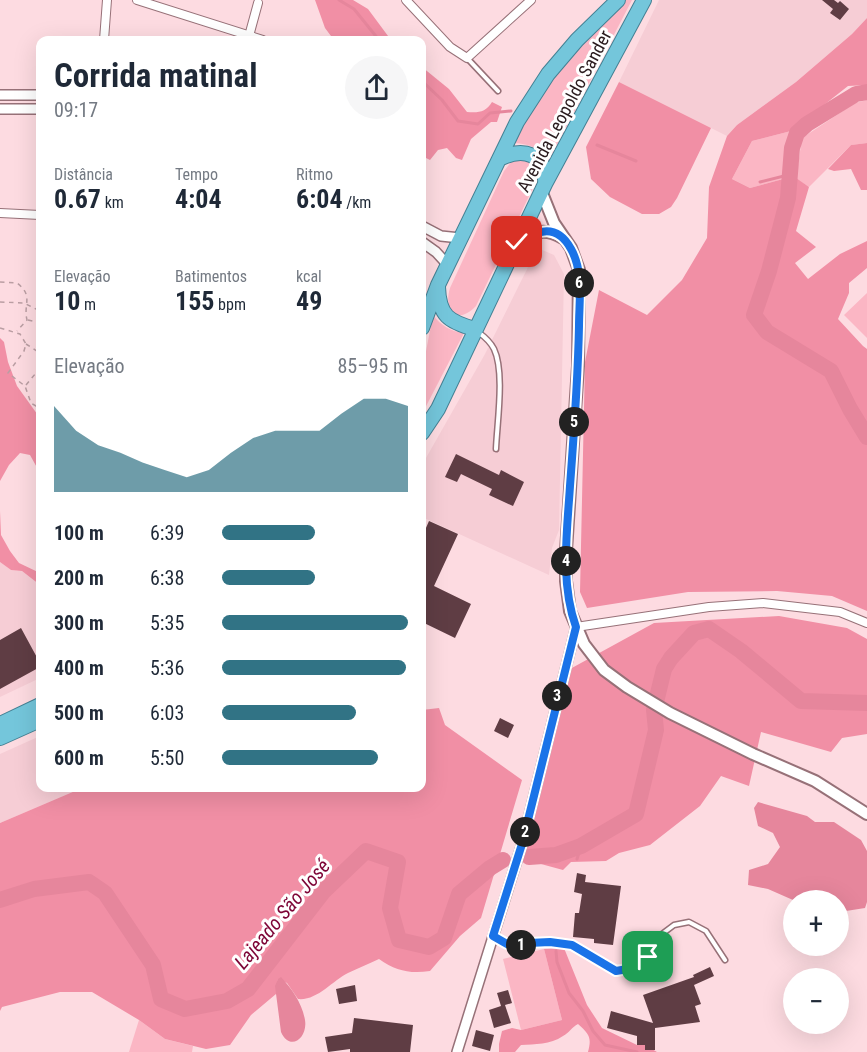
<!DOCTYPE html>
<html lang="pt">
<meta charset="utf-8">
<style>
body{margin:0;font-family:"Roboto Condensed",sans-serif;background:#f6f6f7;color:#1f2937;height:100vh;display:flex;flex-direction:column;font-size:22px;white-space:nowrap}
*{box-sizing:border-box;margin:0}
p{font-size:20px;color:#747a83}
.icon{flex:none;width:33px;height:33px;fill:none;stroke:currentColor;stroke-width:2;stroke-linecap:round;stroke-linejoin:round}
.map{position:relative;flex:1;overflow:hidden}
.drawer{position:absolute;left:36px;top:36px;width:390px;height:756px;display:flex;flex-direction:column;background:#fff;border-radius:12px;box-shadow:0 6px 24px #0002}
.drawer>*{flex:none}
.fabs{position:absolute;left:783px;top:890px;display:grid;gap:12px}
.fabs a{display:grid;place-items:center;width:66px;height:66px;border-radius:50%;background:#fff;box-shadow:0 6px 24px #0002;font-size:30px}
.pin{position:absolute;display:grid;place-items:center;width:51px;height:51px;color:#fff;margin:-26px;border-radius:12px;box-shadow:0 3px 9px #0006}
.km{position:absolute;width:30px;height:30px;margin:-15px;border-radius:50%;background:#222;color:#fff;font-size:16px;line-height:30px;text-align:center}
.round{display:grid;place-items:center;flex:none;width:63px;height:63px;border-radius:32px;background:#f6f6f7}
.headline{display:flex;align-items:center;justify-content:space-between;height:102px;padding:0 18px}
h1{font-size:33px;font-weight:700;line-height:45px}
.stats{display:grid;grid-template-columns:repeat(3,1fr);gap:9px;height:102px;padding:6px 18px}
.stats div{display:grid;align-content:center}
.stats b{font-size:26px;font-weight:700}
.stats small{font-size:16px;font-weight:400}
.stats p{font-size:16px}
.chart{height:168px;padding:12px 18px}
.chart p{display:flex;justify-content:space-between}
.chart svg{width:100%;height:108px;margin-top:6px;fill:#317385;opacity:.7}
ul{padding:0 18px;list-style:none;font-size:20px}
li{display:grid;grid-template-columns:96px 72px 1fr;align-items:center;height:45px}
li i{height:15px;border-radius:8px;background:#317385}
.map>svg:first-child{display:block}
</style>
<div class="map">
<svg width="867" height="1052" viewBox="0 0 867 1052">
<rect width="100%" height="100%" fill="#fddbe1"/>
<!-- built -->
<path fill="#f6cdd5" d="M659,0H867V18L852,34L796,82L737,125L727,136L619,82Z
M540,249L554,255L564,274L559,530L552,548L549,575L422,517V465L485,354L532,259Z
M0,562L11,570L22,571L40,585V678L0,697Z
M40,736V788H82L0,823V754Z"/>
<!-- green -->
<path fill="#fbb6c4" d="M626,0H632L548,162C540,148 530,144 514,143L544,87L597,27Z
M867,100V143L851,145L809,187L796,179L802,138L855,103Z
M791,131L785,158L783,179L750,188L732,179L752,141Z
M520,158L528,161L533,167L532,190L476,306C457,326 443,311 450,288L504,171L512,161Z
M867,293V338L844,315Z
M433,315C440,325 452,332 464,333L422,414V372Z
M544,949L562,1020L521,1030L503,959Z
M139,1020L165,1039L193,1046L192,1052H129Z"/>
<!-- forest -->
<path fill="#f18fa5" d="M315,0H353L368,9L391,40H334L325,28Z
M867,18V85L848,86L791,131L752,141L732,179L750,188L783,179L796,178L809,187L796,231L816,247L795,263L808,279L840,254L867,241V268L849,283V293L838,319L863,346L867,349V611L832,596L777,591L688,592L587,608L580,592L585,362L599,290L647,315L682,280L707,238L709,187L727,136L737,125L796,82L852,34Z
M422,67L449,89L467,112C479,113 486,112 492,102L502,107L497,122H491L471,139L462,160L456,158L447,148L438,150L430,160L422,156Z
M619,82L711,128L677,198L671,207L659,214H642L610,197L591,179L586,147Z
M867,143V190H861L851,169L834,171L828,169L851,145Z
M0,338L4,342L8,362L17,386L40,418V473L30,455L20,453L9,465L0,481Z
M0,511L1,535L10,551L19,563L40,573V585L22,571L11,570L0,562Z
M779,616L847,628L867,639V734L842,738L831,752L761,732L749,786L721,776L700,806L650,845L619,853L606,861L571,862L563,870L541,864L525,850L570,669L654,623Z
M439,708L445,725L522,780L481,918L460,936L430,971C410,974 396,971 379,959C369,964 358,968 348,973C332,981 317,1001 298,999L287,983L278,979L276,994L251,1015L230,1045L206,1049L165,1039L139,1020L92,992H60L2,1007L0,1011V823L82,788H422V710Z
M564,948L587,1005L602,1028L637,1045H645L657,1052H588C592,1037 589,1034 578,1024C572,1027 569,1033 563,1036C550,1045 535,1044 521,1045L515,1052H499V1044L502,1031L512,1028L521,1030L562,1020L544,949Z"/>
<!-- water -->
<path fill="#e6869c" d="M758,802L807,816L815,822H834L861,840L867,851V902L865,908L846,911L839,909L838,900H793L768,889L748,885L749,870L768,864L780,847L773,833L758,826L754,808Z
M281,977C292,989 302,1003 305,1020C308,1038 290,1052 281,1032L275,986L278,979Z"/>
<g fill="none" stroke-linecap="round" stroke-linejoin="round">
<!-- stream -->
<path stroke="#e6869c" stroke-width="3" d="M339,0L354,9L379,40
M422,81L442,100L458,121L478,124L490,113L511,111
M597,145L636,161
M760,182L792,174
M577,859L581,846
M556,951L557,962L569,993L583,1011L593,1031L605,1045L637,1052"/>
<!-- river -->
<path stroke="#e6869c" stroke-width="16" d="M867,92L856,94L807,124L797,133L792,148L788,198L769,271L754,315L767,332L831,371L850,409L867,437
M529,857L556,855L581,846L636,814L656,730L654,710L664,669L671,658L694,633L709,629L741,651L801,701L867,703
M0,900L34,889L89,882L105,893L153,965L161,999L185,1009L227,1001L248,989L323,892L366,851L398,862L390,908L399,940L429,947L444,938L459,894L490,868L503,860"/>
</g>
<!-- building -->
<path fill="#5f3d44" d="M822,0H834L838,3L840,1L849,9L840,20L830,13L833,9Z
M456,454L499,475L501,470L524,482L513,506L489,495L492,489L461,474L457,482L445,477Z
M429,521L458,534L434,586L471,604L455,638L422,622V537Z
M21,628L40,663V667L0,689V640Z
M500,718L514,725L508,738L494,731Z
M577,873L586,875L585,882L621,886L613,945L594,943V939L573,937L575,913H579L582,894L574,892Z
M710,967L714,976L694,985L701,1004L695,1006L700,1022L655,1028V1050H645V1045H637V1036L607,1028L611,1011L653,1023L643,995L694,977L693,975Z
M355,985L357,1001L339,1004L336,989Z
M508,990L512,1003L505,1005L511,1023L494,1028L489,1010L501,1006L497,993Z
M354,1018L413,1025L410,1052H350V1049L328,1052L325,1037L352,1033Z
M476,1030L494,1035L490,1051L472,1046Z"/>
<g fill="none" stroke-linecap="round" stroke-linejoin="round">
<defs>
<path id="service" d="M468,59L498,91
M478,332C485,337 490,341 494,349C505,372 497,423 496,449
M495,937L507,944L550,942L572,945L616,971L639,967L648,957L662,934L674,925L689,922L706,931L725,960"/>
<path id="minor" d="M137,0L263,40
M406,0L450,47L467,58L531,0
M249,36L258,3
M104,40L107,0
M0,213L40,215
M576,627L709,607L763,603L840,612L867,623"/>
<path id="tertiary" d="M0,95H40
M0,109H40
M422,226L441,236L460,238
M422,242L436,252L447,264
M457,1052L522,844L576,627"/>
<path id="secondary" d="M542,193L554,223L571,248L579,270L578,366L566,551V581L570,611L584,644L604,670L627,687L670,713L753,754L815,781L867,814
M517,242C536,232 543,227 563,238"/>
<path id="trunk" d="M499,159C523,147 547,153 545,184
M438,287C439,316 449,322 475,329
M422,328L438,285L517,122L548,74L577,40L618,0
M422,433L438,409L545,184L644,0
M0,724L40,705
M0,738L40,720"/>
</defs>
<!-- service casing -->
<use href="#service" stroke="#977178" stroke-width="7"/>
<!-- minor casing -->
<use href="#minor" stroke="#977178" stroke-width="10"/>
<!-- tertiary casing -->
<use href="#tertiary" stroke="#977178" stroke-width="12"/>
<!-- secondary casing -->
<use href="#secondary" stroke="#977178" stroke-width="14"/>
<!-- trunk casing -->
<use href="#trunk" stroke="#448093" stroke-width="16"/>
<!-- path -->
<path stroke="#ba9ea3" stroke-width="1.5" stroke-dasharray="4.5 4.5" stroke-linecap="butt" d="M0,282L17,283C34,296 23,304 27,320L17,331
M0,302L24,303L40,311
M28,320L40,323
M0,328L20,334L26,344L24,351L8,373L25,386L31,403L36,406L40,405
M26,344L40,353
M26,385L36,373L40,374"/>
<!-- service -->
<use href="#service" stroke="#fff" stroke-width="4"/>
<!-- minor -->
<use href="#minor" stroke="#fff" stroke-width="8"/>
<!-- tertiary -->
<use href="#tertiary" stroke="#fff" stroke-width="9"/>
<!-- secondary -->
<use href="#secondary" stroke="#fff" stroke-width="10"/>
<!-- trunk -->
<use href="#trunk" stroke="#74c6db" stroke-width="14"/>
</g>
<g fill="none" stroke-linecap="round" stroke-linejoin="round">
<defs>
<path id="route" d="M517,242C538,230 557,223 571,249C584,272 579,301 579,326C578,379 574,433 570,486C567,533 560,582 576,627L522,844L493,936L507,944L550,942L572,945L616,971L639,967L648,957"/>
</defs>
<!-- route casing -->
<use href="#route" stroke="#fff" stroke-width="12"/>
<!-- route -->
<use href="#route" stroke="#1a73e8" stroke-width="8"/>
</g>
<g text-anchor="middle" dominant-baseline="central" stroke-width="6" stroke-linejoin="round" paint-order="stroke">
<!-- street labels -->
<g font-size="18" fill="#2a1b1e" stroke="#fff">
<text transform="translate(564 111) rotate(-62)">Avenida Leopoldo Sander</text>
</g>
<!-- water labels -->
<g font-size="20" font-style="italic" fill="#7d0436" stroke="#fff">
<text transform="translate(282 914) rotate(-50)">Lajeado São José</text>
</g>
</g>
</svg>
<div class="fabs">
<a>+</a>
<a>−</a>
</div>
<div class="pin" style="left:648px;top:957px;background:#1e9e55"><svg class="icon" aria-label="arrive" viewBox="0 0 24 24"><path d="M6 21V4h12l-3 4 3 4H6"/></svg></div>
<div class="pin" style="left:517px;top:242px;background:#d93025"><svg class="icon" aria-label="check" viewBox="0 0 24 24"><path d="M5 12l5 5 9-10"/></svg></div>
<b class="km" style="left:521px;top:945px">1</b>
<b class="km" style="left:525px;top:832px">2</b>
<b class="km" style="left:557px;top:696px">3</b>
<b class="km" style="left:566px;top:561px">4</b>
<b class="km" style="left:574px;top:422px">5</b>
<b class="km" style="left:579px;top:283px">6</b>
<section class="drawer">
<div class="headline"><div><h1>Corrida matinal</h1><p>09:17</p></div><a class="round"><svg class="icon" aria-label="share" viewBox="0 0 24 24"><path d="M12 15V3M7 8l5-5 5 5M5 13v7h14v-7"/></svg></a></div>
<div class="stats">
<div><p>Distância</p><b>0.67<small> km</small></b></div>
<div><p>Tempo</p><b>4:04</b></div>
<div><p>Ritmo</p><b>6:04<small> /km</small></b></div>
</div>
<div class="stats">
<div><p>Elevação</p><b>10<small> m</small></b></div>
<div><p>Batimentos</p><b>155<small> bpm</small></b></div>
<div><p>kcal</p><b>49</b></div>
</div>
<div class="chart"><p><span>Elevação</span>85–95 m</p>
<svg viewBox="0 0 160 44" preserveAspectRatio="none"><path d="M0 44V9L10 19L20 25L30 28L40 32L50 35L60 38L70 35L80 28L90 22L100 19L110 19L120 19L130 12L140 6L150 6L160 9V44z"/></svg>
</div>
<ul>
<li><b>100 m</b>6:39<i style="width:50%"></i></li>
<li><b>200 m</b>6:38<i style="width:50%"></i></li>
<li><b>300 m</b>5:35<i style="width:100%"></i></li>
<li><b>400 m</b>5:36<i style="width:99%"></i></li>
<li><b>500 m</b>6:03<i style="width:72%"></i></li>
<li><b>600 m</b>5:50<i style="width:84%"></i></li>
</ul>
</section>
</div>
